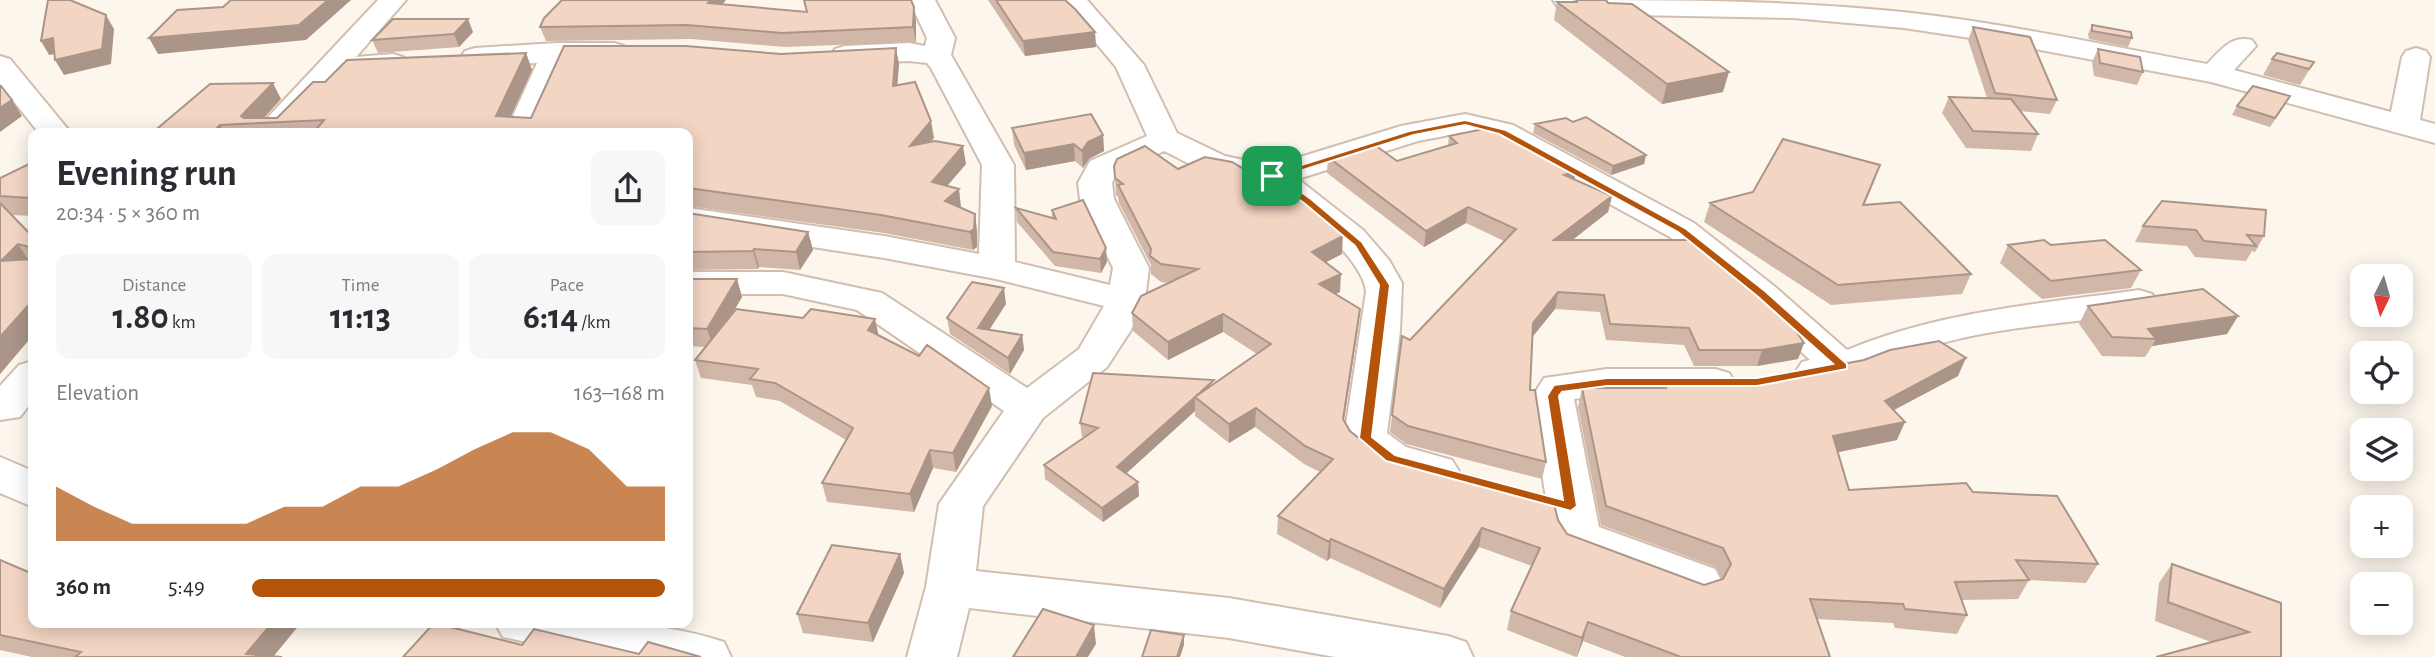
<!DOCTYPE html>
<meta charset="utf-8">
<style>
body{margin:0;font-family:"Alegreya Sans",sans-serif;background:#f7f7f7;color:#2b2b33;height:100vh;display:flex;flex-direction:column;font-size:26px;white-space:nowrap}
*{box-sizing:border-box;margin:0}
p{font-size:23px;color:#7c7c81}
.icon{flex:none;width:38px;height:38px;fill:none;stroke:currentColor;stroke-width:2;stroke-linecap:round;stroke-linejoin:round}
.map{position:relative;flex:1;overflow:hidden}
.panel{position:absolute;left:28px;top:128px;width:665px;height:500px;display:flex;flex-direction:column;background:#fff;border-radius:14px;box-shadow:0 4px 18px #0003}
.panel>*{flex:none}
.needle{width:46px;rotate:185deg}
.fabs{position:absolute;left:2350px;top:264px;display:grid;gap:14px}
.fabs a{display:grid;place-items:center;width:63px;height:63px;border-radius:14px;background:#fff;box-shadow:0 4px 18px #0003;font-size:35px}
.pin{position:absolute;display:grid;place-items:center;width:60px;height:60px;color:#fff;margin:-30px;border-radius:14px;box-shadow:0 4px 10px #0006}
.round{display:grid;place-items:center;flex:none;width:74px;height:74px;border-radius:14px;background:#f7f7f7}
.summary{display:flex;align-items:center;justify-content:space-between;height:119px;padding:0 28px}
h1{font-size:38px;font-weight:700;line-height:52px}
.figures{display:grid;grid-template-columns:repeat(3,1fr);gap:10px;height:119px;padding:7px 28px}
.figures div{display:grid;align-content:center;border-radius:14px;background:#f7f7f7;text-align:center}
.figures b{font-size:35px;font-weight:700}
.figures small{font-size:19px;font-weight:400}
.figures p{font-size:19px}
.chart{height:196px;padding:14px 28px}
.chart p{display:flex;justify-content:space-between}
.chart svg{width:100%;height:126px;margin-top:7px;fill:#b45309;opacity:.7}
ul{padding:0 28px;list-style:none;font-size:23px}
li{display:grid;grid-template-columns:112px 84px 1fr;align-items:center;height:52px}
li i{height:18px;border-radius:9px;background:#b45309}
.map>svg:first-child{display:block}
</style>
<div class="map">
<svg width="2435" height="657" viewBox="0 0 2435 657">
<rect width="100%" height="100%" fill="#fdf6ec"/>
<g fill="none" stroke-linecap="round" stroke-linejoin="round">
<defs>
<path id="street" d="M378,0H406L356,57L393,54L403,57L407,63L403,69L339,75L286,133H253Z
M909,0H935L955,38L951,55L1014,165L1015,262L1110,285L1113,268L1080,199L1078,183L1090,161L1147,136L1116,67L1060,0H1087L1144,65L1177,133L1225,156L1271,166L1401,126L1465,114L1513,125L1694,223L1774,286L1847,350C1941,311 2039,304 2139,290L2152,294L2158,302L2152,310L2139,314C2068,323 1974,328 1908,354C1874,367 1839,390 1802,380L1796,371L1802,362L1810,360L1748,302L1670,237L1491,139L1465,132L1418,141L1298,179L1363,230L1389,260L1402,283L1400,331L1387,433L1406,447L1452,460L1459,471L1452,482L1437,487L1376,469L1350,448L1344,438L1366,292C1365,260 1290,196 1261,183C1243,176 1221,176 1203,170C1190,165 1177,157 1164,151L1116,174L1112,183L1114,199L1149,268L1145,300L1131,330L1107,367L1043,418L983,506L976,571L1229,598L1448,636L1466,642L1473,657H1335L1229,638L969,608L957,657H907L926,587L939,504L1004,411L857,310L783,294H688V272H783L882,293L1027,388L1079,349L1104,306L996,279L884,258L688,228V208L884,236L979,254L982,165L931,68L927,63L909,61L845,64L835,61L831,55L835,49L845,46L909,43L925,46L927,38Z
M1553,0C1670,0 1787,0 1903,12C2005,23 2107,46 2207,64C2221,50 2231,35 2252,40L2256,46L2234,70L2391,112L2402,57L2406,51L2416,48L2426,51L2430,57L2420,120L2435,124V143L2211,82L1997,42L1904,28L1793,18L1579,14L1557,6Z
M557,43H614L624,46L628,52L624,58L567,62L537,133H505L537,63L475,66L465,63L461,57L465,51L475,48Z
M0,56L10,59L71,133H39L0,84Z
M33,361V400L20,417L0,420V386L19,365Z
M1607,369H1715L1729,373L1735,382L1729,391L1715,395H1607L1574,399L1599,527L1715,569L1722,582L1715,595L1698,601L1681,595L1563,550C1542,512 1539,440 1533,396L1544,378Z
M0,457L33,471V507L0,493Z
M495,623C572,623 650,617 724,642L731,657H596L503,637Z"/>
</defs>
<!-- street casing -->
<use href="#street" stroke="#d1beb0" stroke-width="4"/>
<!-- street -->
<use href="#street" fill="#fff" fill-rule="evenodd"/>
</g>
<!-- wall -->
<path fill="#d1b7a8" d="M988,0H1065L1095,32L1096,47L1025,56Z
M1574,0H1606L1608,3L1723,92L1662,104L1554,20L1557,2H1573Z
M722,4L916,21V42L785,47L691,39L546,41L540,27Z
M2092,25L2132,38L2128,47L2089,39L2088,34Z
M1973,27L2057,100L2050,114L2020,111L2038,134L2031,151L1966,148L1942,113L1949,97L1987,98L1968,40Z
M473,32L459,47L378,53L372,40Z
M2098,49L2143,72L2137,85L2094,76L2092,62Z
M526,53L532,70L510,117L531,118L899,64L897,85L934,138L931,142L966,164L947,186L961,207L960,208L975,214L977,232V247L973,250L884,233L688,206V133H152L281,99L264,118H277L325,82Z
M2272,59L2314,62L2300,85L2263,75Z
M2285,105L2270,127L2232,115L2237,106Z
M1573,122L1646,155L1644,164L1611,175L1533,133L1535,124Z
M1012,128L1103,135L1104,151L1089,159L1083,168L1075,161L1026,170L1014,145Z
M1449,136L1576,171L1575,180L1612,196L1608,212L1572,240L1804,343L1798,359L1757,366H1694L1684,345L1606,340L1600,312L1555,309L1532,337L1530,390L1546,462L1542,479L1406,444L1390,432L1402,336L1410,340L1504,241L1466,223L1424,247L1327,173L1328,157L1397,161L1448,146Z
M33,162V216L12,215L33,237V335L0,374V178Z
M1880,165L1864,205L1971,274L1962,294L1831,305L1704,222L1710,203Z
M1114,166L1178,169L1342,254L1325,262L1340,292L1335,294L1360,309L1358,327L1344,421L1350,431L1376,452L1558,520L1567,534L1704,585L1722,579L1716,567L1601,525L1578,407L1582,388H1661L1663,381L1958,376L1894,410L1897,440L1837,452L1849,490L1973,492L2098,564L2086,583L2029,580L2018,599L1962,600L1967,615L1957,634L1895,628L1893,623L1817,619L1830,657H1625L1583,641L1577,657H1576L1507,630L1511,611L1532,566L1479,547L1440,608L1330,558L1327,561L1277,534L1278,516L1320,472L1304,464L1255,427L1229,443L1195,416V411L1126,473L1138,482L1139,496L1103,522L1045,479L1044,465L1085,437H1082L1080,423L1214,384L1257,354L1223,332L1168,360L1133,331L1132,313L1169,283L1161,282L1151,274V265L1119,203L1118,197L1116,195Z
M1016,208L1052,218V210L1107,262L1101,273L1055,266L1017,222Z
M688,213L808,232L813,250L800,270L759,267L758,269L688,270Z
M2143,226L2264,236L2255,252L2252,251L2246,261L2195,257L2187,246L2135,242Z
M2008,245H2051L2141,270L2131,288L2042,299L2000,263Z
M688,279H737L742,297L732,314L879,335L992,406L956,472L933,468L914,512L827,502L822,483L846,440L780,401L756,397L752,385L701,378L695,360L706,347L688,346Z
M1006,304L989,330L1022,335L1024,350L1010,374L950,334L947,318Z
M2088,306L2238,316L2227,334L2152,346L2145,357L2102,356L2079,324Z
M900,554L904,573L873,642L803,633L797,614Z
M0,560L33,623H299L300,624L273,656L282,657H32L0,650Z
M2172,564L2281,657L2211,642L2155,621L2159,583Z"/>
<!-- shaded-wall -->
<path fill="#aa9588" d="M328,0H351L306,40L158,54L149,38Z
M711,0H726L712,17L708,3Z
M914,7L916,21V42L913,27Z
M106,15L114,29L111,64L64,75L55,60Z
M468,19L473,32L459,47L454,34Z
M1095,32L1096,47L1025,56L1023,41Z
M53,38L61,53L49,55L41,41Z
M896,48L899,64L896,103L893,86Z
M526,53L532,70L503,133L496,116Z
M1729,72L1723,92L1662,104L1667,84Z
M273,83L281,99L259,123L246,124L241,116Z
M12,100L22,116L0,132V108Z
M931,121L934,138L913,163L910,146Z
M220,125L225,133H212Z
M1103,135L1104,151L1089,159L1083,168L1082,151L1088,142Z
M1074,144L1075,161L1026,170L1024,153Z
M963,146L966,164L935,200L932,182Z
M1646,155L1644,164L1611,175L1613,166Z
M1880,165L1873,184L1856,225L1863,205Z
M1576,171L1573,187L1564,175Z
M959,189L961,207L947,219L945,201Z
M1612,196L1608,212L1551,257L1554,240Z
M1468,207L1466,223L1424,247L1426,231Z
M975,214L977,232V247L973,250L970,232Z
M808,232L813,250L800,270L796,252Z
M1343,236L1342,254L1311,270L1312,252Z
M18,244L31,264L1,261Z
M1106,248L1107,262L1101,273L1100,259Z
M754,249L759,267L758,269L753,251Z
M1341,274L1340,292L1318,302L1319,284Z
M737,279L742,297L713,347L707,329Z
M1004,288L1006,304L982,341L978,328Z
M1558,292L1555,309L1530,340L1533,323Z
M33,300V335L0,374V337Z
M1360,309L1358,327L1341,438L1343,419Z
M1223,314V332L1168,360V342Z
M2238,316L2227,334L2152,346L2156,339L2148,329Z
M875,319L879,337L868,330Z
M1022,335L1024,350L1010,374L1008,358Z
M1804,343L1798,359L1757,366L1762,350Z
M1966,358L1958,376L1877,419L1885,401Z
M989,388L992,406L956,472L953,453Z
M1195,398V411L1118,481L1117,467Z
M1256,408L1255,427L1229,443V424Z
M1905,422L1897,440L1825,455L1833,436Z
M930,450L933,468L914,512L910,494Z
M1138,482L1139,496L1103,522L1102,508Z
M1482,528L1479,547L1440,608L1444,589Z
M1331,539L1330,558L1327,561L1329,542Z
M900,554L904,573L873,642L868,623Z
M1588,622L1583,641L1577,657L1582,638Z
M272,623H299L300,624L273,657L246,654Z
M1094,625L1096,644L1088,657H1076Z
M1184,635V645L1180,657H1177Z"/>
<!-- building -->
<path fill="#f3d5c3" stroke="#aa9588" stroke-width="2" d="M48,0H70L106,15L102,49L55,60L53,38L41,41Z
M231,0H328L299,25L149,38L177,10L223,7Z
M562,0H711L708,3L807,12L804,0H911L914,7L913,27L782,33L687,25L540,27L544,18Z
M996,0H1065L1075,9L1095,32L1023,41Z
M1577,0H1606L1608,3L1632,4L1729,72L1667,84L1557,2H1577Z
M393,19H468L454,34L372,40Z
M2092,25L2131,32L2132,38L2092,31Z
M1973,27L2030,37L2057,100L1995,93Z
M564,46H686L781,54L896,48L893,86L915,82L931,121L910,146L935,141L963,146L932,182L959,189L945,201L975,214L974,229L970,232L881,215L688,188V133H313L324,120L220,125L212,133H152L210,84L273,83L241,116L244,118H277L313,82H325L347,60L526,53L496,116L531,118Z
M2098,49L2140,57L2143,72L2100,63Z
M2277,53L2314,62L2309,69L2272,59Z
M1,86L12,100L0,108V87Z
M2253,86L2290,96L2275,118L2237,106Z
M1949,97L2011,99L2038,134L1973,131Z
M1091,114L1103,135L1088,142L1082,151L1074,144L1024,153L1012,128Z
M1586,117L1646,155L1613,166L1535,124L1566,118L1573,122Z
M1493,127L1576,171L1564,175L1612,196L1554,240H1694L1790,322L1804,343L1762,350H1699L1689,328L1610,324L1604,295L1558,292L1533,323L1530,390H1535L1546,462L1408,426L1392,415L1402,336L1410,340L1516,229L1468,207L1426,231L1328,157L1372,143L1397,161L1457,143L1449,136Z
M1783,139L1880,165L1863,205L1900,202L1971,274L1838,285L1710,203L1753,192Z
M1145,146L1178,169L1205,157L1232,162L1289,196L1293,194L1308,202L1343,236L1312,252L1341,274L1319,284L1360,309L1343,419L1350,431L1376,452L1553,500L1558,520L1567,534L1704,585L1723,579L1731,564L1723,548L1606,506L1582,388H1666L1663,381L1764,379L1864,360L1890,350L1939,341L1966,358L1885,401L1905,422L1833,436L1849,490L1966,483L1973,492L2057,496L2098,564L2016,560L2029,580L1955,582L1967,615L1905,609L1903,604L1810,599L1830,657H1681L1588,622L1582,638L1511,611L1540,548L1482,528L1444,589L1331,539L1329,542L1278,516L1333,459L1305,446L1256,408L1229,424L1195,397L1271,344L1223,314L1168,342L1132,313L1141,296L1198,269L1161,264L1150,256L1151,249L1118,185L1123,184L1115,178L1114,166L1117,159Z
M33,162V197L30,198L0,196V178Z
M1083,200L1106,248L1100,259L1053,252L1016,208L1056,219L1052,210Z
M2162,201L2266,210L2264,236L2247,235L2256,246L2204,241L2196,230L2143,226Z
M0,203L33,237V248L18,244L1,261L33,259V300L0,337Z
M688,213L808,232L796,252L754,249L753,251L688,252Z
M2044,240L2051,245L2105,240L2141,270L2051,281L2008,245Z
M688,279H737L707,329L688,328Z
M972,282L1004,288L978,328L1022,335L1008,358L947,318Z
M2203,289L2238,316L2148,329L2156,339L2112,337L2088,306Z
M736,309L803,318L811,309L875,319L868,330L919,356L927,345L989,388L953,453L930,450L910,494L822,483L853,428L775,383L750,379L758,369L695,360Z
M1093,373L1214,380L1117,467L1138,482L1102,508L1044,465L1098,428L1080,423Z
M832,545L900,554L868,623L797,614Z
M0,560L33,574V623H272L246,654L282,657H75L81,652L0,635Z
M2172,564L2281,603V657H2156L2249,632L2168,602Z
M1043,609L1094,625L1076,657H1013Z
M434,623L522,645L534,629L639,654L648,642L701,657H403Z
M1151,630L1184,635L1177,657H1142Z"/>
<!-- route -->
<path fill="#b45309" stroke="#fff" stroke-width="2" fill-rule="evenodd" d="M1465,120L1506,130L1685,228L1765,291L1847,364V369L1757,386H1607L1562,392L1559,396L1577,506L1571,511L1386,461L1359,438L1379,285L1355,246L1304,203L1267,176L1409,131ZM1465,125L1499,134L1678,232L1757,296L1833,364L1757,378H1607L1554,385L1547,396L1563,500L1395,455L1372,437L1390,285L1362,242L1311,199L1280,177L1414,135Z"/>
</svg>
<div class="fabs">
<a><svg class="needle" viewBox="-14 -14 28 28"><path d="M0-13l5 13h-10z" fill="#e53935"/><path d="M0 13l5-13h-10z" fill="#7c7c81"/></svg></a>
<a><svg class="icon" aria-label="locate" viewBox="0 0 24 24"><circle cx="12" cy="12" r="6"/><path d="M12 2v4M12 18v4M2 12h4M18 12h4"/></svg></a>
<a><svg class="icon" aria-label="layers" viewBox="0 0 24 24"><path d="M12 4l9 5-9 5-9-5zM3 14l9 5 9-5"/></svg></a>
<a>+</a>
<a>−</a>
</div>
<div class="pin" style="left:1272px;top:176px;background:#1e9e55"><svg class="icon" aria-label="arrive" viewBox="0 0 24 24"><path d="M6 21V4h12l-3 4 3 4H6"/></svg></div>
<section class="panel">
<div class="summary"><div><h1>Evening run</h1><p>20:34 · 5 × 360 m</p></div><a class="round"><svg class="icon" aria-label="share" viewBox="0 0 24 24"><path d="M12 15V3M7 8l5-5 5 5M5 13v7h14v-7"/></svg></a></div>
<div class="figures">
<div><p>Distance</p><b>1.80<small> km</small></b></div>
<div><p>Time</p><b>11:13</b></div>
<div><p>Pace</p><b>6:14<small> /km</small></b></div>
</div>
<div class="chart"><p><span>Elevation</span>163–168 m</p>
<svg viewBox="0 0 160 44" preserveAspectRatio="none"><path d="M0 44V25L10 32L20 38L30 38L40 38L50 38L60 32L70 32L80 25L90 25L100 19L110 12L120 6L130 6L140 12L150 25L160 25V44z"/></svg>
</div>
<ul>
<li><b>360 m</b>5:49<i style="width:100%"></i></li>
</ul>
</section>
</div>
